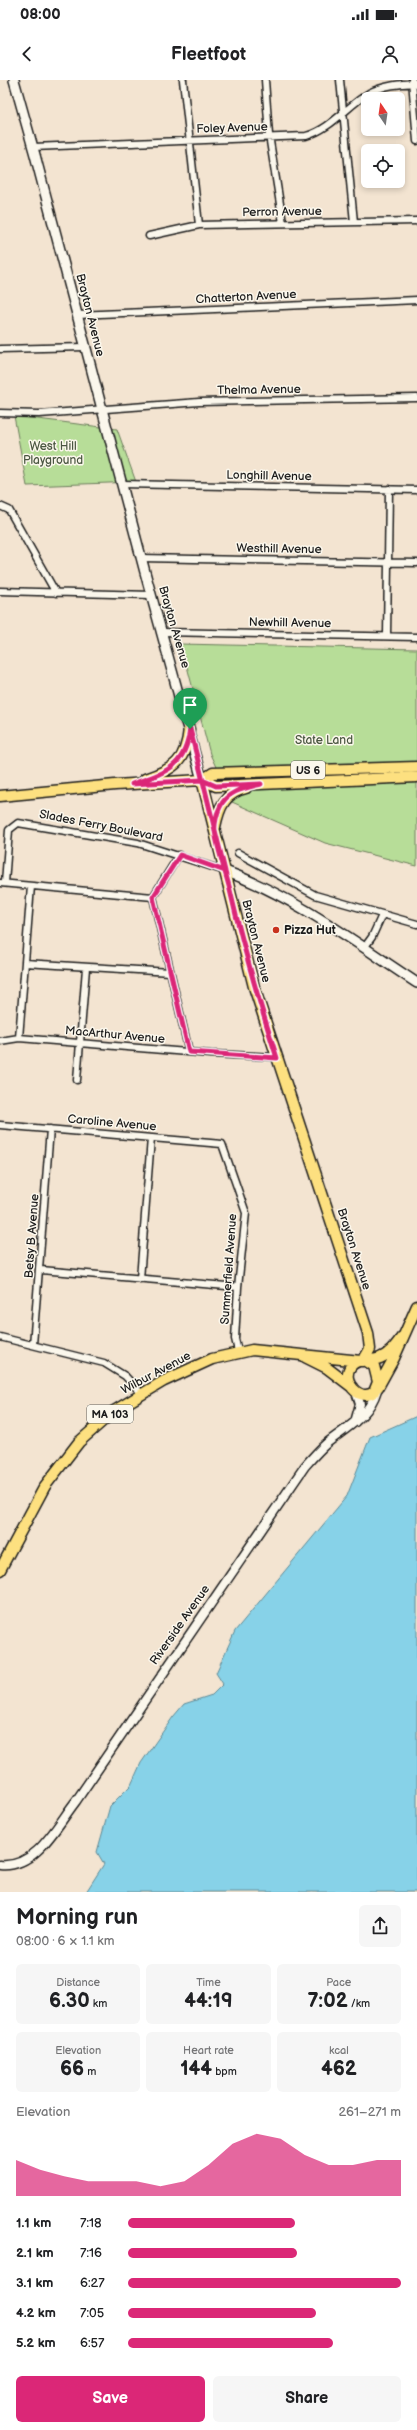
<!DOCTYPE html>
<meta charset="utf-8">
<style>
body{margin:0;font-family:"Balsamiq Sans",sans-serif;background:#f6f6f6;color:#202124;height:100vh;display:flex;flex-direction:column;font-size:15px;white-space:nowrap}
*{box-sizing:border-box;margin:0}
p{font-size:13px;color:#757577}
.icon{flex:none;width:22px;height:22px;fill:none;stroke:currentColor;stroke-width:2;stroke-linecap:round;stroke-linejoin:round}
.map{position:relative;height:1812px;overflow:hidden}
.drawer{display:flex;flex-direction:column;background:#fff;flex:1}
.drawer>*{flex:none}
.needle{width:26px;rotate:347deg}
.fabs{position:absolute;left:361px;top:12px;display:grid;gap:8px}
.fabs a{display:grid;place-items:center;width:44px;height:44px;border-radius:6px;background:#fff;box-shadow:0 2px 6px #0003;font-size:20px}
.pin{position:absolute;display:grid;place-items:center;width:34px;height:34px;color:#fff;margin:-41px -17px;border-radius:50% 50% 50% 0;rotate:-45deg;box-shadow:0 0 4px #0007}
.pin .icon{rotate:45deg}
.round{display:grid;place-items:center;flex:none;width:42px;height:42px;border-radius:6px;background:#f6f6f6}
.headline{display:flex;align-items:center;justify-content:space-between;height:68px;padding:0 16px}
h1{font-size:22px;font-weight:600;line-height:30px}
.stats{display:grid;grid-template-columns:repeat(3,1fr);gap:6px;height:68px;padding:4px 16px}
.stats div{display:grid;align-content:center;border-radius:6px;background:#f6f6f6;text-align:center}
.stats b{font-size:20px;font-weight:600}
.stats small{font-size:11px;font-weight:400}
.stats p{font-size:11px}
.chart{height:112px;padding:8px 16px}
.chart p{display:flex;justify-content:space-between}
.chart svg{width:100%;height:72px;margin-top:4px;fill:#db2777;opacity:.7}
.cta{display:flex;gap:8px;margin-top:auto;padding:8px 16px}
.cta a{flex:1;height:46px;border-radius:6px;background:#db2777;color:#fff;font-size:16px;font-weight:600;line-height:46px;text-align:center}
.cta a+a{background:#f6f6f6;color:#202124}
ul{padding:0 16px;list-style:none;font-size:13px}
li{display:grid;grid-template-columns:64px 48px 1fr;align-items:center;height:30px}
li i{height:10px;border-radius:5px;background:#db2777}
.status{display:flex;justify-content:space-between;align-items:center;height:28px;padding:0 20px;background:#fff;direction:ltr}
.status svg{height:11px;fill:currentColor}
header{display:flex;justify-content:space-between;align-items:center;height:52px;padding:0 16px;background:#fff;font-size:18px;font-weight:600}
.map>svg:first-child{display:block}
</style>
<div class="status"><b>08:00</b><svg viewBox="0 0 49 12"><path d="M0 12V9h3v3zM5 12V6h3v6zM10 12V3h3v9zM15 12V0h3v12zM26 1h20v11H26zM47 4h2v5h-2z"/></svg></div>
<header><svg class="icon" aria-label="back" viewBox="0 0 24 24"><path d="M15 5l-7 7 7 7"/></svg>Fleetfoot<svg class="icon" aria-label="person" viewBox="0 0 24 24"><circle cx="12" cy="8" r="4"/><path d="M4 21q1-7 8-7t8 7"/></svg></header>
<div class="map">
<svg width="417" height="1812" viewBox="0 0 417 1812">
<rect width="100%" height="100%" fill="#f3e4d1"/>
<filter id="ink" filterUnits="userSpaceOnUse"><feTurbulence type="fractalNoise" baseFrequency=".025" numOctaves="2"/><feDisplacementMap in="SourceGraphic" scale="8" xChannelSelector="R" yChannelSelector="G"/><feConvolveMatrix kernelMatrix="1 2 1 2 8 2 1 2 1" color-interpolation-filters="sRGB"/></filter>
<g filter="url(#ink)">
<!-- green -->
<path fill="#b7dd98" stroke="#6a7c5a" d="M14,336L117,349L136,402L27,406Z
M179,564L417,569V786L325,763L232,722L210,674L188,590Z"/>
<!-- water -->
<path fill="#87d2e8" stroke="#5c8996" d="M417,1336V1812H86L104,1784L97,1772L110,1726L131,1705L141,1683L173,1637L184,1624L212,1615L223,1604L216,1593L235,1551L347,1416L370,1357Z"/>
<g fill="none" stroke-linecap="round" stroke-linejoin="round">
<defs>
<path id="minor" d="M183,0L199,145
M265,0L269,55L283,143
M340,0L354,142
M412,0L417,61
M33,67L306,56C331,49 347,26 369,13C384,5 400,4 417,3
M149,156L199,145L417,141
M77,235L417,220
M0,269L85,267
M0,333L39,334L199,322L417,318
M122,404L417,410
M0,426L9,430L56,513
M141,478L417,483
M0,511L151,515
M162,552L417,557
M387,556L389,409
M238,773L315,815L417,844
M179,775L153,817L189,972
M0,803L153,817
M5,803L9,750L18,743L138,763L225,791
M364,868L372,857L382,835
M25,883L170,892
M19,958L31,806
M0,961L19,958L211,974L277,977
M77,1000L86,888
M0,1045L222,1064L246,1133L238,1207L235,1259L238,1271
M41,1190L238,1207
M140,1199L151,1058
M0,1257L104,1283L125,1296L142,1314
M33,1265L50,1049"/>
<path id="tertiary" d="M355,1342L360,1324L356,1312
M0,1785C36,1789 57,1745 76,1721L305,1386C312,1378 319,1370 327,1363C347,1347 369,1337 377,1310"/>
<path id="secondary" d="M14,0L35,75L146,496L202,700
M225,791C294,816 356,863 417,903"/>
<path id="primary" d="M145,699C175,689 186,681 189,649
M202,700L254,907L368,1253L370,1269L363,1281
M202,700L213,693L417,687
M202,700L216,706L417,697
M0,716L115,705L202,700
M215,747C219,727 225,713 246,708
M305,1277L327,1288L352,1307
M365,1280L374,1286L378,1302L374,1312C359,1323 340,1300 351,1286C358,1277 371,1282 380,1278C390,1274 396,1265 402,1257
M378,1307L394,1278L417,1226
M0,1490L45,1406L79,1362L114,1331L164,1301L212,1279L252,1270L361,1281"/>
</defs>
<!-- minor casing -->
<use href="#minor" stroke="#1c1c1c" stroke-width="9"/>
<!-- tertiary casing -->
<use href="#tertiary" stroke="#1c1c1c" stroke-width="11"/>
<!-- secondary casing -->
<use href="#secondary" stroke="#1c1c1c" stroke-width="12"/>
<!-- primary casing -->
<use href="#primary" stroke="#1c1c1c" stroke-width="13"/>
<!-- minor -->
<use href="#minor" stroke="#fbf7ec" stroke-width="6"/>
<!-- tertiary -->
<use href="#tertiary" stroke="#fbf7ec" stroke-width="8"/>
<!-- secondary -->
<use href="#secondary" stroke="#fbf7ec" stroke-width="9"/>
<!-- primary -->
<use href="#primary" stroke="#fde080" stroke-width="10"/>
</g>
</g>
<g fill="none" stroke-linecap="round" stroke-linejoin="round" filter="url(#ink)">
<defs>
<path id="route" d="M190,649C202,696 213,743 225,791L180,775L153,817L189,972L277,978C259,922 243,867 230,810C225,790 218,771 215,751C214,744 217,733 220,727C227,711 245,708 261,704L216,706L202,700L132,704C166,692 185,688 190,649"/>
</defs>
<!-- route casing -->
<use href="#route" stroke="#fff" stroke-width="8"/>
<!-- route -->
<use href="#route" stroke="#db2777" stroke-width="5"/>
</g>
<!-- markers -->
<circle fill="#c8321e" stroke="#fbf7ec" stroke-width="1.5" cx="276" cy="850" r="4"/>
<g text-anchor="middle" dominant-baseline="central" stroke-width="3" stroke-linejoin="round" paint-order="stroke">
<!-- shield labels -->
<g fill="#fbf7ec" stroke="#5f5e5a" stroke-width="1">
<rect x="291" y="681" width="34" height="18" rx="3"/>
<rect x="87" y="1325" width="46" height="18" rx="3"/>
</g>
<g font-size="11" font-weight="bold" fill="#1c1c1c">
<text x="308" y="690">US 6</text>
<text x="110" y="1334">MA 103</text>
</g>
<!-- street labels -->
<g font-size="12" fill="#1c1c1c" stroke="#fbf7ec">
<text transform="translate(232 48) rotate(-2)">Foley Avenue</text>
<text transform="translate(282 132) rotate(-1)">Perron Avenue</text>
<text transform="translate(246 217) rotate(-3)">Chatterton Avenue</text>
<text transform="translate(90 235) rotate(76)">Brayton Avenue</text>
<text transform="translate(259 310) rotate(-1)">Thelma Avenue</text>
<text transform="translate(269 396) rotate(1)">Longhill Avenue</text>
<text transform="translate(279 469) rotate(1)">Westhill Avenue</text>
<text transform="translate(290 543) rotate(1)">Newhill Avenue</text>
<text transform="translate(174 547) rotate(74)">Brayton Avenue</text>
<text transform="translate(101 746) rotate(11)">Slades Ferry Boulevard</text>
<text transform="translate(256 861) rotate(76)">Brayton Avenue</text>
<text transform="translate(115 955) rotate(5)">MacArthur Avenue</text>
<text transform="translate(112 1043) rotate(5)">Caroline Avenue</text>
<text transform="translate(32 1156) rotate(-86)">Betsy B Avenue</text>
<text transform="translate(354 1169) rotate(72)">Brayton Avenue</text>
<text transform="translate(229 1189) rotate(-86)">Summerfield Avenue</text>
<text transform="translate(156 1293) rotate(-28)">Wilbur Avenue</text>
<text transform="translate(180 1545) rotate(-55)">Riverside Avenue</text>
</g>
<!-- park labels -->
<g font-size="12" fill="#4a5641" stroke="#fbf7ec">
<text x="53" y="366">West Hill<tspan x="53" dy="14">Playground</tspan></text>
<text x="324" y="660">State Land</text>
</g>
<!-- poi labels -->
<g font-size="12" font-weight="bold" fill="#1c1c1c" stroke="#fbf7ec" text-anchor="start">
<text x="284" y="850">Pizza Hut</text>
</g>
</g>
</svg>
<div class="fabs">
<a><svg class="needle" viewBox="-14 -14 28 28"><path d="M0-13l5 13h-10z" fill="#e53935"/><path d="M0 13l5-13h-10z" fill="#757577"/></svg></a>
<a><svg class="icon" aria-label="locate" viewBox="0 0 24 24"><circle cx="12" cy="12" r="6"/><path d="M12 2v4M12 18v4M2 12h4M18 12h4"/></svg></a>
</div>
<div class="pin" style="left:190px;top:649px;background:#1e9e55"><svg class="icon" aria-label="arrive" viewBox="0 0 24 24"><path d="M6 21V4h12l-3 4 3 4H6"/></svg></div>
</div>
<section class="drawer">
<div class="headline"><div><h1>Morning run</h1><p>08:00 · 6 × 1.1 km</p></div><a class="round"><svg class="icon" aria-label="share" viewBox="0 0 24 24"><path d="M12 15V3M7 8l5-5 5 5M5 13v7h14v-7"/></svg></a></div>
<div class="stats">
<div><p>Distance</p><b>6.30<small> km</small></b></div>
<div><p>Time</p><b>44:19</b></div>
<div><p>Pace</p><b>7:02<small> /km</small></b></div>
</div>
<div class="stats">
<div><p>Elevation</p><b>66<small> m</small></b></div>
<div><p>Heart rate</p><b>144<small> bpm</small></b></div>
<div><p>kcal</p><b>462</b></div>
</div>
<div class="chart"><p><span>Elevation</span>261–271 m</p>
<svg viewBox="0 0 160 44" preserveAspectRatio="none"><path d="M0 44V22L10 28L20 32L30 35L40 35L50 35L60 38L70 35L80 25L90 12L100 6L110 9L120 19L130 25L140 25L150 22L160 22V44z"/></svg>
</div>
<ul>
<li><b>1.1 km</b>7:18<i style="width:61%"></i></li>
<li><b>2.1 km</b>7:16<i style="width:62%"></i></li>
<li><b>3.1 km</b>6:27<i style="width:100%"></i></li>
<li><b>4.2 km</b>7:05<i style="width:69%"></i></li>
<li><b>5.2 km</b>6:57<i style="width:75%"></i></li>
</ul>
<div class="cta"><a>Save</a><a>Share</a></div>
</section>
